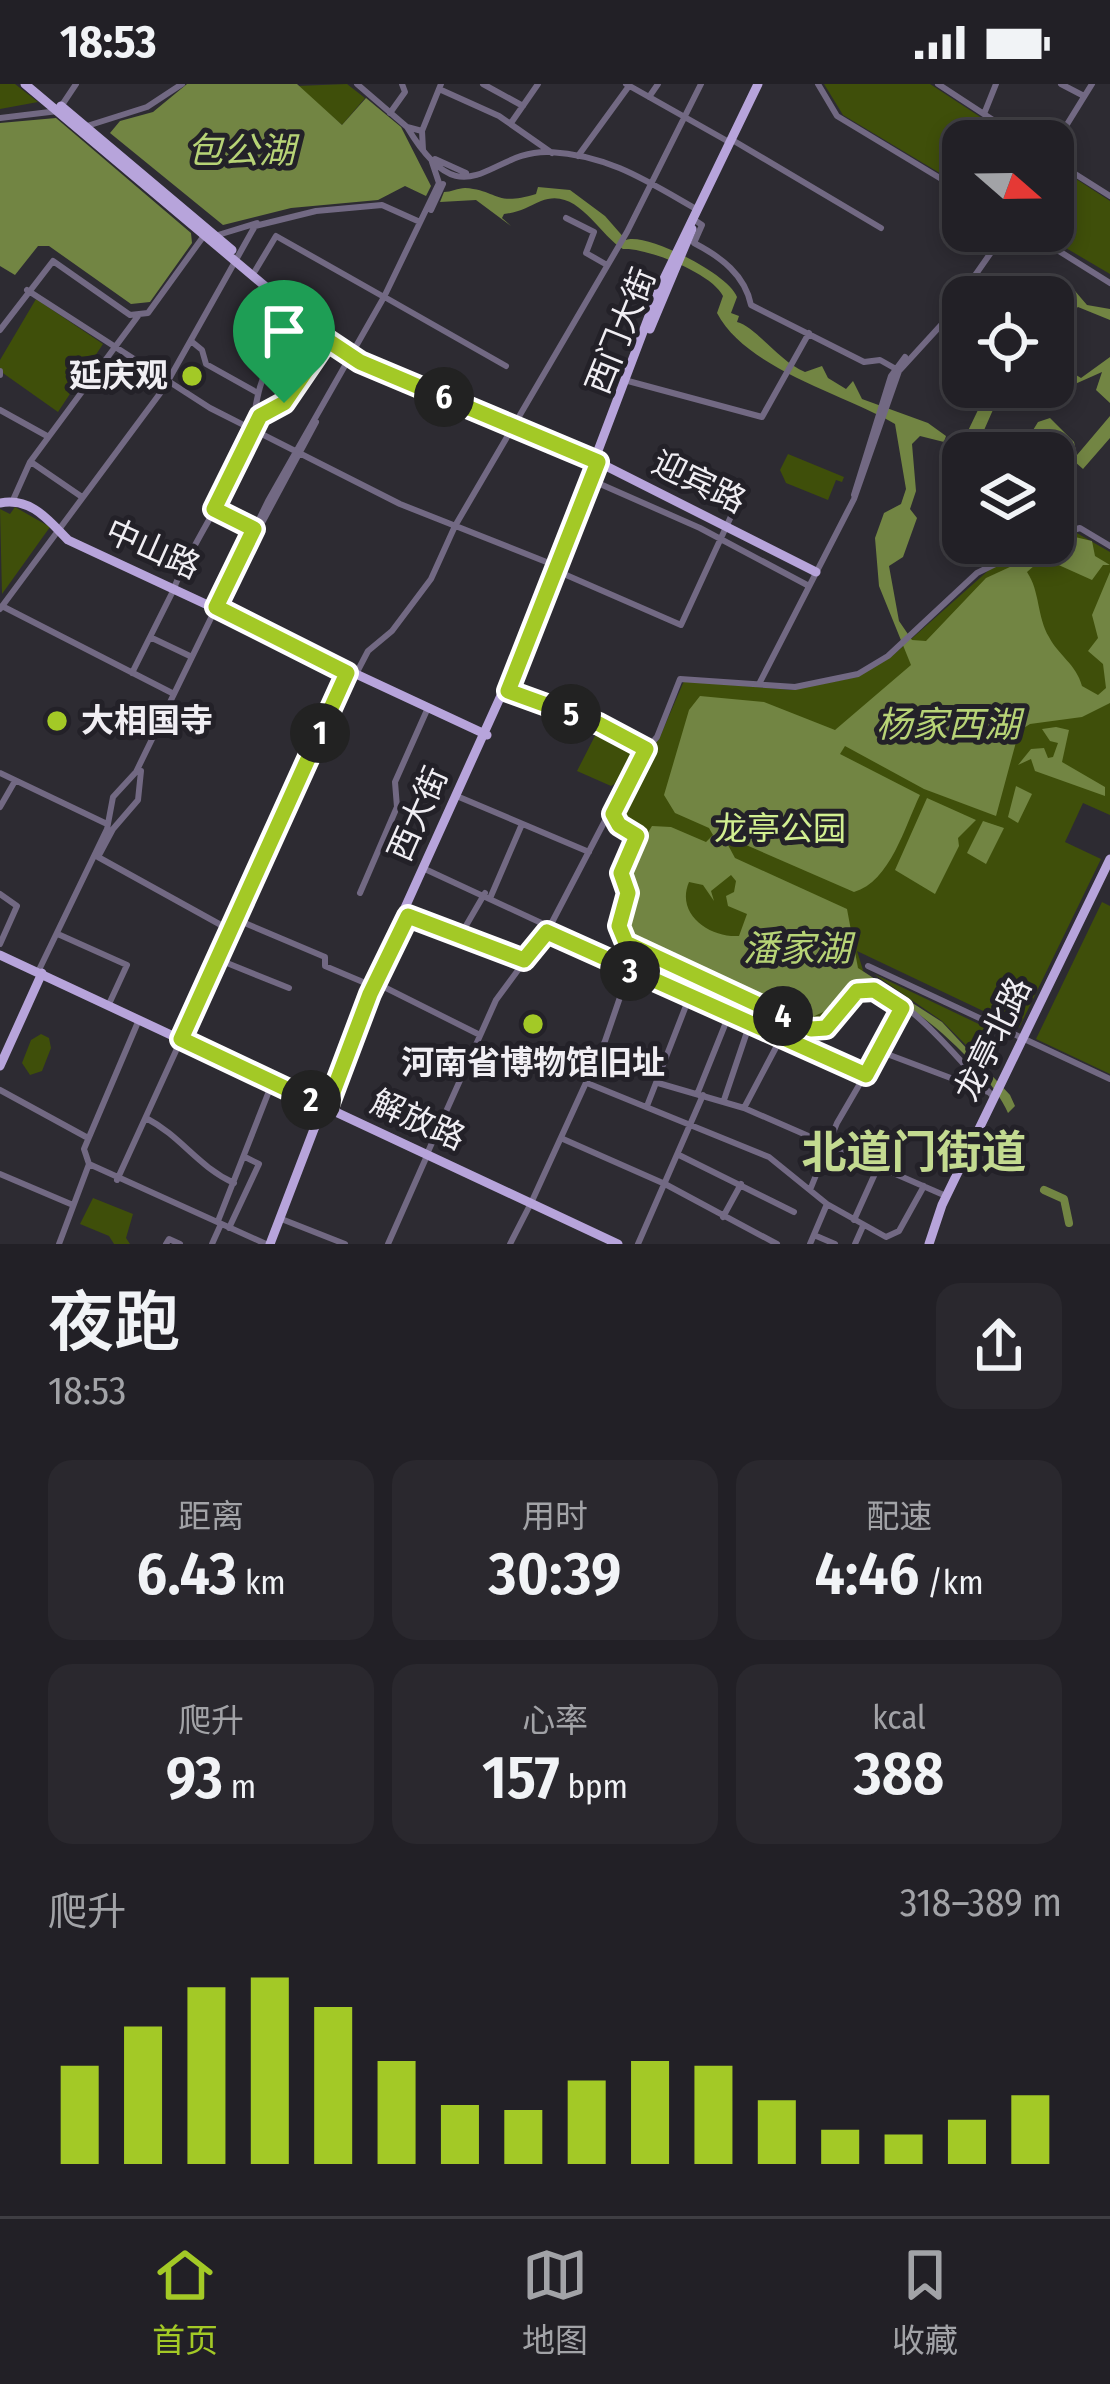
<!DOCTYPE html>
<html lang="zh">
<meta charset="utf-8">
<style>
body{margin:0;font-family:"Fira Sans Condensed","Noto Sans SC",sans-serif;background:#2a282e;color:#f1f3f6;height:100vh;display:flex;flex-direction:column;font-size:45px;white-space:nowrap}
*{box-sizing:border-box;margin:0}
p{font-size:39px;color:#a2a3a7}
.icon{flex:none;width:66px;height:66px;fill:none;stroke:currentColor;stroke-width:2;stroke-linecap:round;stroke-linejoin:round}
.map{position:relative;height:1160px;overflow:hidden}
.details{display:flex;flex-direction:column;background:#222026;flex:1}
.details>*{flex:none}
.needle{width:78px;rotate:110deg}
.fabs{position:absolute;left:942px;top:36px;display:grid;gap:24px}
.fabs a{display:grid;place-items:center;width:132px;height:132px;border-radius:24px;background:#222026;box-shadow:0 6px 18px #0003,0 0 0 3px #3f3e43;font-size:60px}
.pin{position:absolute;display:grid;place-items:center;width:102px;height:102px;color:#fff;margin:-123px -51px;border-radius:50% 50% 50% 0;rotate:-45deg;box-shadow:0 0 12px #0007}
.pin .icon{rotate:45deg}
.km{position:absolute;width:60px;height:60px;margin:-30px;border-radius:50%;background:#222;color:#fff;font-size:33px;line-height:60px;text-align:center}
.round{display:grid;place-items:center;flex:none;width:126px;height:126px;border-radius:24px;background:#2a282e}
.summary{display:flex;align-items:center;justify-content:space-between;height:204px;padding:0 48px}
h1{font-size:66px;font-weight:600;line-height:90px}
.figures{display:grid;grid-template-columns:repeat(3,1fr);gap:18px;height:204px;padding:12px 48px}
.figures div{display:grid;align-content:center;border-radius:24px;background:#2a282e;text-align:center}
.figures b{font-size:60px;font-weight:600}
.figures small{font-size:33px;font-weight:400}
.figures p{font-size:33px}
.chart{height:336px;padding:24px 48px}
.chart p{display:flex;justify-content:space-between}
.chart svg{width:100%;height:216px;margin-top:12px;stroke:#a3c926;stroke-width:6}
.status{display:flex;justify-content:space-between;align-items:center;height:84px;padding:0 60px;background:#222026;direction:ltr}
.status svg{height:33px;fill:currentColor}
.menu{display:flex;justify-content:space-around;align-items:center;height:168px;border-top:3px solid #3f3e43;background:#222026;font-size:33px;color:#a2a3a7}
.menu a{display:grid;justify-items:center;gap:6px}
.menu .on{color:#a3c926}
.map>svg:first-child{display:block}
</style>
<div class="status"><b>18:53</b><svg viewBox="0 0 49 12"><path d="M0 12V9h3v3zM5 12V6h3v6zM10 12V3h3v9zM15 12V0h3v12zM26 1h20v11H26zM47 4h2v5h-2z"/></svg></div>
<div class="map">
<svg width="1110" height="1160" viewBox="0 0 1110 1160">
<rect width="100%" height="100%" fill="#2d2b32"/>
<!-- green -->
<path fill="#3f4f0a" d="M0,0H15L38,18L0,25Z
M347,0L365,14L342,41L297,2Z
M824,0H930L1017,57H963V103L843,31Z
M1053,80L1110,117V190L1037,147H1053Z
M36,215L103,260L58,328L0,287V276Z
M788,370L844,393L842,398L836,396L828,416L786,399L780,386Z
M15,423L50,443L2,510L0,425L10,430Z
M1075,448L1110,468V731L1083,719L1065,758L1101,775L1019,944L857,867L863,886L851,910L826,938L806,939L625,854L620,844L631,811L622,790L640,751L615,729L641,675L659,655L684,597L792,606L857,593L891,573L990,485Z
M599,644L636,662L621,696L611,702L577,687Z
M1102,818L1110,822V990L1036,955Z
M874,890L985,943L975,970L942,937Z
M41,950L49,954L51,964L42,987L30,991L22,979L31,956Z
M93,1114L133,1130L126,1154L130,1160H114L109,1152L80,1140Z"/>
<!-- water -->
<path fill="#728543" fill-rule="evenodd" d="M187,0H297L342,41L366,14L401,43L431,102L426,112L405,102L378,116L291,124L223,141L110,49L120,37L153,28Z
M56,34L191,149L192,159L150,218L131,220L49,162H38L15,191L0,182V39Z
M538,103L570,106L605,132L626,156C645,148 728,189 737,213L731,229L739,232L737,238C756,243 779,277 805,288L822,282L828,294L846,305L853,297L862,315L928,339L946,352L944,358L920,352L912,360L916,407L910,425L917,434L903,473L889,482L899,537L912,556L926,557L986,494L1075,453L1092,457L1095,472L1110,481H1103L1092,496L1043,474L1027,488C1040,507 1037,533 1049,553C1059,572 1076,580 1082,602L1098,611L1106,604L1103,580L1088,567L1098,554L1092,531L1110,488V619L1082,633L1030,640L1019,647L996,732L924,705L845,662L840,670L920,711C905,742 890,798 854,808L737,757L728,761L735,774L847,825L858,884L942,938L1010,1011L1015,1022L1008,1029C991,987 901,902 854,899L839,917L830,920L832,924L806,936L641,860L623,844L635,807L625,787L652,742L671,743L706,758L713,751L709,744L675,729L664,711L689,626L700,612L764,618L835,646L911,581L879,502L875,454L884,429L901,420L906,405L895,340C847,311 747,286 717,229L723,212C712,189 645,163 623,165C598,150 577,102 541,117C527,123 521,128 504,130L502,134L511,142L476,116L440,118L444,108C451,108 458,104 465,104C498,106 494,123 536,110ZM731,791L736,797L734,808L726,812L728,822L747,830L739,852C711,854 675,831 689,798L703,801L714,817L711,807Z
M1069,200L1087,221L1110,225V236L1078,223L1067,231L1053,227V216Z
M1110,273V319L1096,306L1102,288L1075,300L1053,287V277L1081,294Z
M989,303H1003L974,369H963V443L940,429L955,374Z
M1110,332V354L1083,385L1056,361L1047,369H1019L1038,338L1050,334L1074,358L1077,371Z
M1056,643L1069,646L1062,678L1105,703V712L1035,687L1031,675L1018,681L1031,665L1044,664L1048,674L1053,673L1058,659L1050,657L1042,645Z
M1016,702L1032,710L1018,739L1008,733Z
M927,714L976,736L958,754L959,762L935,810L895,786Z
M983,737L1004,744L986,780L967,769Z"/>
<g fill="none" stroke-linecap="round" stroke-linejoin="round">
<!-- river -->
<path stroke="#728543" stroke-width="8" d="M1044,1106L1064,1115L1069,1139"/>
<!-- minor -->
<path stroke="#726983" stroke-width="6" d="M357,0L407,43L422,47
M483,0L523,22
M626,0L729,58
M818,0L837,32L963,108
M938,0L1025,57
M1061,0L1084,12
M439,5L499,32L552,69
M649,13L658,0
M390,29L405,8L402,0
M984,30L996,0
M0,34L58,27L76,0
M511,39L538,0
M87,42L147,23L182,0
M407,43C465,140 488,65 550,68C608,71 647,97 696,125
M734,57L881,144
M1053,63L1092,0
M423,66L422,47L441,0
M578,72L629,2
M435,75L466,89
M1053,76L1110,112
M431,126L443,100
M566,134L594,148L586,169L607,181
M696,137L702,141L694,159C721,173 745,191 751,221L864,278L880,276L896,285
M1027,147L1110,199
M218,151L257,139
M255,187L276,152L384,213
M27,206L210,324L400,420L554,481
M388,215L506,282
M955,220L1006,147
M0,246L53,177L130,231L148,229L203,153
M191,257L202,266L206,280L256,308
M0,287V291
M628,297L762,333L809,249
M0,326L47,352
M259,332L284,318L327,256
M31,378L82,413
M591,396L700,444L809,502
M854,411L891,292L905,273
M13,416L30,378L138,232
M214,425L254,444
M263,437L316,338
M1053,452L1080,444L1110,462
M557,487L681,541L733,428
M174,504C193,458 223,417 243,371C258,336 252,309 271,278
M2,522L174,610
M0,525L164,304L255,142L316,127L382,121L420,138
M152,554L192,573
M132,589L173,507
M356,590L368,567L392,547L431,495L455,442L627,148L701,0
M759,600L854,415L899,287L963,217
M508,607L599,640L646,665
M0,689L107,740
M459,713L589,768
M0,723L15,697
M614,728L616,738L637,752L621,785L629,809L619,842L626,859L811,945L826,944L857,907C900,894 968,989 995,1014
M98,773L113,745L138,716L141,687
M98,773L230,846
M427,786L550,843
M360,809L397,723L395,698L427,626
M0,810L17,822L0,860
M491,812L522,740
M408,832L524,876
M235,835L325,873V882L370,901
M547,848L866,991
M60,851L127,881L109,920
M460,852L485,809
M217,875L289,904
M868,882L1110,995
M38,888L107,745L113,713L136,688L268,417L384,213L439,99L432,78
M376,899L480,951
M901,924L879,967L988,1008
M181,955L347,589
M587,999L769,1073L827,1120L886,1153L899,1147L924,1102
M658,999L744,1024L946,1112
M0,1006L88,1054
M698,1008L737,911
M724,1016L750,939
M647,1022L689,914
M744,1024L781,954
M146,1034C182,1053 197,1082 234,1099
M563,1055L665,1100L777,1160
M427,1070L496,916L549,844L635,679L657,653L680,595L795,603L858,590L888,572L977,489L1038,459
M679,1071L794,1128
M89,1080L266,1160
M89,1080L84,1065L138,938
M0,1090L73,1121
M117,1096L180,958
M810,1106L837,1039L879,967
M532,1117L605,957L629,887
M723,1133L741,1100
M284,1136L345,1160
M854,1136L878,1083
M218,1137L271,1002
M229,1144L259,1080L245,1073
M814,1151L835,1160
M59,1160L89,1080
M166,1160L169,1155L180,1160
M212,1160L221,1140
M388,1160L426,1074
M510,1160L530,1121
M638,1160L703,1011
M810,1160L827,1120
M855,1160L863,1142"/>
<!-- major -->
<path stroke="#b7a4db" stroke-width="9" d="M25,0L349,273L594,376L816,488
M61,22L232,166
M650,245L692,145
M0,419C32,413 49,437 68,456L487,651
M0,871L618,1160
M0,982L42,889
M270,1160L365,912L527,554L660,203L758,0
M929,1160L942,1121L1110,775"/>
</g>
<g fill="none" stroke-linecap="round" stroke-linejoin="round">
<defs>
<path id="route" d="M327,256L360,278L598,378L508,607L599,640L646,665L613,730L619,741L637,752L621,789L628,809L619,842L626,859L811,945L826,944L857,907L874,906L902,924L866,991L547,848L524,876L408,832L370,910L327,1024L181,955L347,589L216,523L254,445L214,425L260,332L284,319Z"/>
</defs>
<!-- route casing -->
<use href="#route" stroke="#fff" stroke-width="24"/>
<!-- route -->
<use href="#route" stroke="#a3c926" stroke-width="15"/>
</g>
<!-- markers -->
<g fill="#a3c926" stroke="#232128" stroke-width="4.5">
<circle cx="192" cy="292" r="12"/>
<circle cx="57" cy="637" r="12"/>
<circle cx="533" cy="940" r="12"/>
</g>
<g text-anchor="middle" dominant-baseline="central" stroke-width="10" stroke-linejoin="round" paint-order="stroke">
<!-- street labels -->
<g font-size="33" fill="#f0eef3" stroke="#232128">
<text transform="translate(621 247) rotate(-68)">西门大街</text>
<text transform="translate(699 398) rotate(26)">迎宾路</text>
<text transform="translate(153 465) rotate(24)">中山路</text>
<text transform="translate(418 730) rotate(-66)">西大街</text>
<text transform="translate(993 955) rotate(-64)">龙亭北路</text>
<text transform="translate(418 1036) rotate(24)">解放路</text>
</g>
<!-- poi labels -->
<g font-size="33" font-weight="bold" fill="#f0eef3" stroke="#232128" text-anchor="end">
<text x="168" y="292">延庆观</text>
<text x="81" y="637" text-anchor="start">大相国寺</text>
<text x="533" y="979" text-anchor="middle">河南省博物馆旧址</text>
</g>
<!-- park labels -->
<g font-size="33" fill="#d2ef91" stroke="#232128">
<text x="780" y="745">龙亭公园</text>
</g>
<!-- water labels -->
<g font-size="36" font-style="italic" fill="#b7d376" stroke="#232128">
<text x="241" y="67">包公湖</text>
<text x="948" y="641">杨家西湖</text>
<text x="797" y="865">潘家湖</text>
</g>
<!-- district labels -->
<g font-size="45" font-weight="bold" fill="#c3da90" stroke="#232128">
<text x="914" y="1069">北道门街道</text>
</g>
</g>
</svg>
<div class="fabs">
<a><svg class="needle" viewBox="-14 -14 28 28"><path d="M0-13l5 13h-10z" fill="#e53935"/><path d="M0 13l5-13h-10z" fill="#a2a3a7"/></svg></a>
<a><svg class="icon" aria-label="locate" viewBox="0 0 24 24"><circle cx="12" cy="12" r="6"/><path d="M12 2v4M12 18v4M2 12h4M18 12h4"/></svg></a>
<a><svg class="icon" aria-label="layers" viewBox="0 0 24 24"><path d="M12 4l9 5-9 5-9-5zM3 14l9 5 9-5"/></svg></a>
</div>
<div class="pin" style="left:284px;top:319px;background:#1e9e55"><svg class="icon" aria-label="arrive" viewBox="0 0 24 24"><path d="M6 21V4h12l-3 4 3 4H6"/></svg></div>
<b class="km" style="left:320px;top:649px">1</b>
<b class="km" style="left:311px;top:1016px">2</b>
<b class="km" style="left:630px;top:887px">3</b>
<b class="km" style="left:783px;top:932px">4</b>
<b class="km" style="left:571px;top:630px">5</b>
<b class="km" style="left:444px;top:313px">6</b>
</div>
<section class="details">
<div class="summary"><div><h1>夜跑</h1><p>18:53</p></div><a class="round"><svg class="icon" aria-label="share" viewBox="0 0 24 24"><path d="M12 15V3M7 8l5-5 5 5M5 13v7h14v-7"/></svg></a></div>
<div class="figures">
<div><p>距离</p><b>6.43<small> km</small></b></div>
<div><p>用时</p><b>30:39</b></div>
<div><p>配速</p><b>4:46<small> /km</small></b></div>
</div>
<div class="figures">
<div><p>爬升</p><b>93<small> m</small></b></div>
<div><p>心率</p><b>157<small> bpm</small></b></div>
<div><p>kcal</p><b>388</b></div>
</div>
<div class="chart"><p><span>爬升</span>318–389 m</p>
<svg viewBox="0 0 160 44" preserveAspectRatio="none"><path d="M5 44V24M15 44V16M25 44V8M35 44V6M45 44V12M55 44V23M65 44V32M75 44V33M85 44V27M95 44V23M105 44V24M115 44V31M125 44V37M135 44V38M145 44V35M155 44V30"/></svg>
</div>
</section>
<nav class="menu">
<a class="on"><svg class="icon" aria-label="home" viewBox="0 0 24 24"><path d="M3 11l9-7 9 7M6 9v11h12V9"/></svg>首页</a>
<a><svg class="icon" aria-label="map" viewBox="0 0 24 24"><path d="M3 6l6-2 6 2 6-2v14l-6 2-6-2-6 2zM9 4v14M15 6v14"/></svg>地图</a>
<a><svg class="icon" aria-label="saved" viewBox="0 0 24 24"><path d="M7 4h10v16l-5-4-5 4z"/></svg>收藏</a>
</nav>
